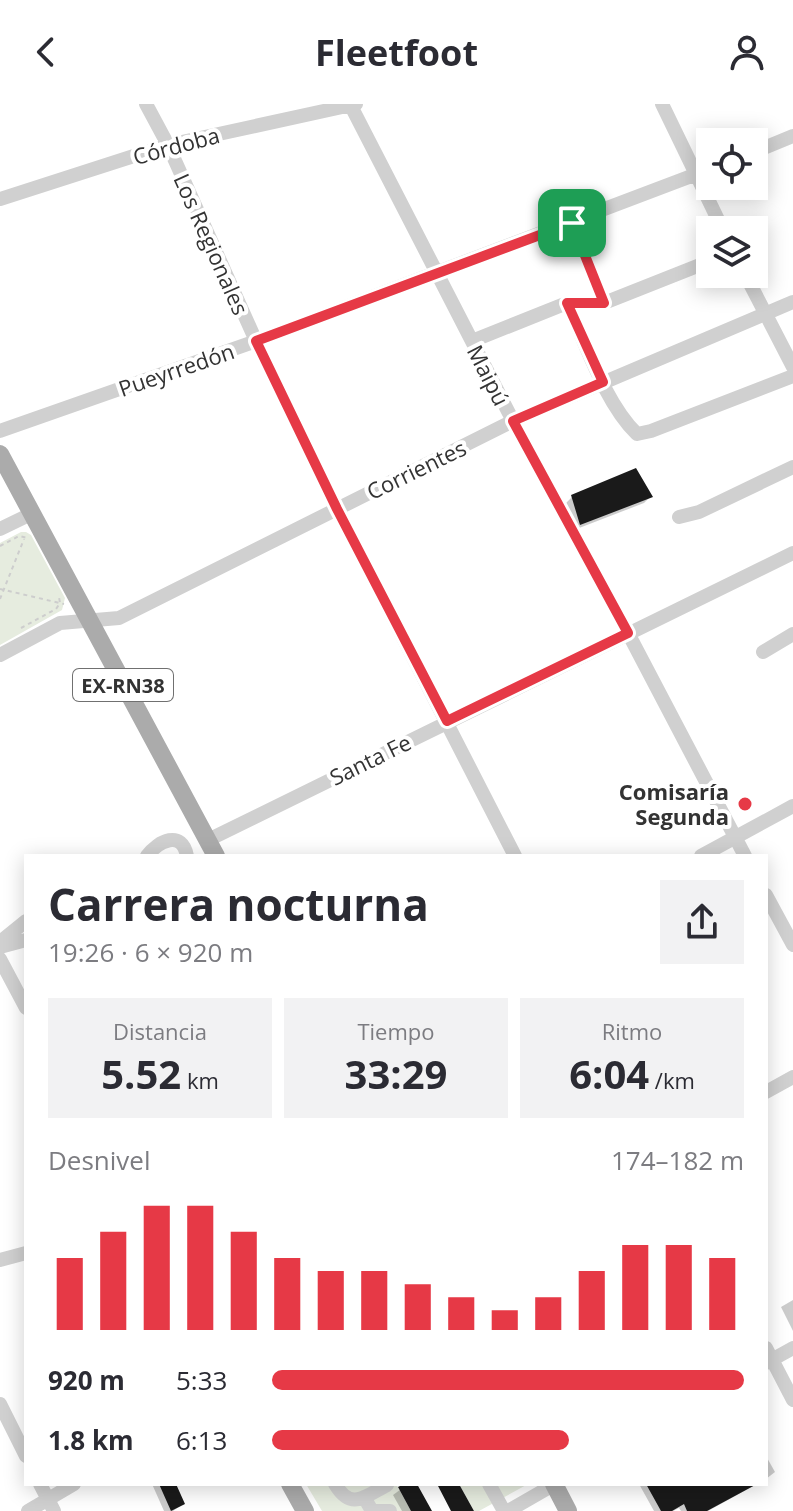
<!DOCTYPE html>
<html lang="es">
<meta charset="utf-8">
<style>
body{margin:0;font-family:"Open Sans",sans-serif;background:#f2f2f3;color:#2b2b33;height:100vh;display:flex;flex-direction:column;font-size:30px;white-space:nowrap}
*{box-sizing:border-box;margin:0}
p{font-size:26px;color:#7c7c81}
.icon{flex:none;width:44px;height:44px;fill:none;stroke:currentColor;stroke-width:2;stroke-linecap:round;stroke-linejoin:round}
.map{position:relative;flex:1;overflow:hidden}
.drawer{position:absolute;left:24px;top:750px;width:744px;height:632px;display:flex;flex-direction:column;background:#fff;border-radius:0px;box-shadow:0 4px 20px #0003}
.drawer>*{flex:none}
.tools{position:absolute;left:696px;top:24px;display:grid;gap:16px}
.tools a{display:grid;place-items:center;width:72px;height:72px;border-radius:0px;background:#fff;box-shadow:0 4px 20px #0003;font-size:40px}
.pin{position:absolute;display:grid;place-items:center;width:68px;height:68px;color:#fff;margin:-34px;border-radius:16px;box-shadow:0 4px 12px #0006}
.round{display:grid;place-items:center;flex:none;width:84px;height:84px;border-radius:0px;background:#f2f2f3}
.overview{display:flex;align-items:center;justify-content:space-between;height:136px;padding:0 24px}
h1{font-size:44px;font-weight:700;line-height:60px}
.metrics{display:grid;grid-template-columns:repeat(3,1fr);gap:12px;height:136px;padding:8px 24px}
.metrics div{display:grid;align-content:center;border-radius:0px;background:#f2f2f3;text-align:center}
.metrics b{font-size:40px;font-weight:700}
.metrics small{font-size:22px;font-weight:400}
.metrics p{font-size:22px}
.chart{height:224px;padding:16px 24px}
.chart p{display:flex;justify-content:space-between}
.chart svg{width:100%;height:144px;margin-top:8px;stroke:#e63946;stroke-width:6}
ul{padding:0 24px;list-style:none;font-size:26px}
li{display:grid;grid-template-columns:128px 96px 1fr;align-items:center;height:60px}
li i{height:20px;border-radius:10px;background:#e63946}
header{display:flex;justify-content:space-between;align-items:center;height:104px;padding:0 24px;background:#fff;font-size:36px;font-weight:700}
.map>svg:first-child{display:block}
</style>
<header><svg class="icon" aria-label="back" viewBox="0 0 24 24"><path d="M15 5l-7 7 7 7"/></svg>Fleetfoot<svg class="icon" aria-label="person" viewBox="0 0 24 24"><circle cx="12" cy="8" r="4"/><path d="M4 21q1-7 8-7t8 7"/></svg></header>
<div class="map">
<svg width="793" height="1407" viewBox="0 0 793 1407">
<rect width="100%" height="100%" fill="#fff"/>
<!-- green -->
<path fill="#e6ecdf" d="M21,428H26L31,431L65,494L62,506L0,541V439Z
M306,1380H396L411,1407H322Z
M459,1380H528L479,1407H474Z"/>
<!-- shadow -->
<path fill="#0003" d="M572,393H650L644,399L574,426L565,400Z
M793,1196V1227L781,1203Z
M766,1352L775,1368L766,1375Z
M152,1380H174L183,1400L173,1407H164Z
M408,1380H415L430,1407H402L393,1391Z
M639,1380H757L708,1407H681L679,1404L673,1407H654Z"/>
<!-- building -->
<path fill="#1a1a1a" d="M636,364L653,393L580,421L571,391Z
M159,1380H176L185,1400L171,1407Z
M404,1380H417L432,1407H411L398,1383Z
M437,1380H459L474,1407H451Z
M646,1380H757L707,1407H687L684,1400L672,1407H661Z"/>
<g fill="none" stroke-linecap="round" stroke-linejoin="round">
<!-- path -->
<path stroke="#cdcdcd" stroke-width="2" stroke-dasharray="4 4" stroke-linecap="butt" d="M0,442L19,432L28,434
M0,485L64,500
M0,495L24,435
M21,524L56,505L60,499L59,493"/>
<!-- minor -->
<path stroke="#d0d0d0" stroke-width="14" d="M146,0L168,41L256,237L337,405L515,752
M350,0L513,317L628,529L745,752
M662,0L723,126
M754,48L793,32
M0,95L168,41L356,0
M572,119L604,199
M745,170L793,263
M567,199C586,240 605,299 637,330L651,327L793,272
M472,237L567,199H604L710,157
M0,327L256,237L710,65
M679,413L699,408L793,363
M0,425L31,410
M763,548L793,530
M0,551L60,519L119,514L513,317L793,198
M208,736L793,449
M147,752C158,737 182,725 187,752
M701,752L793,702
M766,791L793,841
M0,838L26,817
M0,843L26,836
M0,855L26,904
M766,988L793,973
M0,1156L26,1149
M766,1244L793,1296
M766,1259L793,1244
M0,1300L26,1352
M40,1380L54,1407
M335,1380C351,1407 364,1393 387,1381
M489,1380L504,1407
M364,1393L372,1407
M28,1407L74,1380
M376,1407H390
M508,1407L555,1380"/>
<!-- major -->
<path stroke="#ababab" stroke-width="18" d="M0,350L216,752
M290,1380L305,1407
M554,1380L568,1407"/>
</g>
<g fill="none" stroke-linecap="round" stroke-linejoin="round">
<defs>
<path id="route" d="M572,119L604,199H567L603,278L513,317L628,529L447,617L337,405L256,237Z"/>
</defs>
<!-- route casing -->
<use href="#route" stroke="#fff" stroke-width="16"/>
<!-- route -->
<use href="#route" stroke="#e63946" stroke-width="10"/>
</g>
<!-- markers -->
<circle fill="#e63946" stroke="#fff" stroke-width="3" cx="745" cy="700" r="8"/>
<g text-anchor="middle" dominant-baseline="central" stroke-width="8" stroke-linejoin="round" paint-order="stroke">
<!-- shield labels -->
<rect fill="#fff" stroke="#707070" stroke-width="2" x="73" y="565" width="100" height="32" rx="6"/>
<g font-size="20" font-weight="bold" fill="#333">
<text x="123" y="581">EX-RN38</text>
</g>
<!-- street labels -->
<g font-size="22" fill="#333" stroke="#fff">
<text transform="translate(176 41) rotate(-15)">Córdoba</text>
<text transform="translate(212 140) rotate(66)">Los Regionales</text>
<text transform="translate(176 265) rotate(-19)">Pueyrredón</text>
<text transform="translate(489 271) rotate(63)">Maipú</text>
<text transform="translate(416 365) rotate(-26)">Corrientes</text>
<text transform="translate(370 655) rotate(-26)">Santa Fe</text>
</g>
<!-- poi labels -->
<g font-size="22" font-weight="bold" fill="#333" stroke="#fff" text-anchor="end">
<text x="729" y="687">Comisaría<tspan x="729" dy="25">Segunda</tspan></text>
</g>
</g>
</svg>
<div class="tools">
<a><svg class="icon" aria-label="locate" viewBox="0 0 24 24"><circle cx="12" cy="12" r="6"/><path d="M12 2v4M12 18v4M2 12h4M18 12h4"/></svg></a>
<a><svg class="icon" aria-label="layers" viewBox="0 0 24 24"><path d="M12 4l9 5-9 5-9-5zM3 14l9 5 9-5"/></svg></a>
</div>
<div class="pin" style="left:572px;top:119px;background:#1e9e55"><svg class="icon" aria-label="arrive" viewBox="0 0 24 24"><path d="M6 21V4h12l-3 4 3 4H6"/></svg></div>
<section class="drawer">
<div class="overview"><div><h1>Carrera nocturna</h1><p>19:26 · 6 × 920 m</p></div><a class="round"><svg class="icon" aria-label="share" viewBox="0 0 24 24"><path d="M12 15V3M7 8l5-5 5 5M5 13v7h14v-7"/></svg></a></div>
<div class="metrics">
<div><p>Distancia</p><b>5.52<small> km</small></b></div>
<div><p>Tiempo</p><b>33:29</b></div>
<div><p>Ritmo</p><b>6:04<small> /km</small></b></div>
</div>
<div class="chart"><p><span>Desnivel</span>174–182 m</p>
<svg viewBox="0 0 160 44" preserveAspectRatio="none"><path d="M5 44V22M15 44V14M25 44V6M35 44V6M45 44V14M55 44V22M65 44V26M75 44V26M85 44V30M95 44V34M105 44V38M115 44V34M125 44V26M135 44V18M145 44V18M155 44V22"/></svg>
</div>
<ul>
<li><b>920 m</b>5:33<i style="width:100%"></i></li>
<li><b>1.8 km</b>6:13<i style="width:63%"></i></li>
</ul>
</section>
</div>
